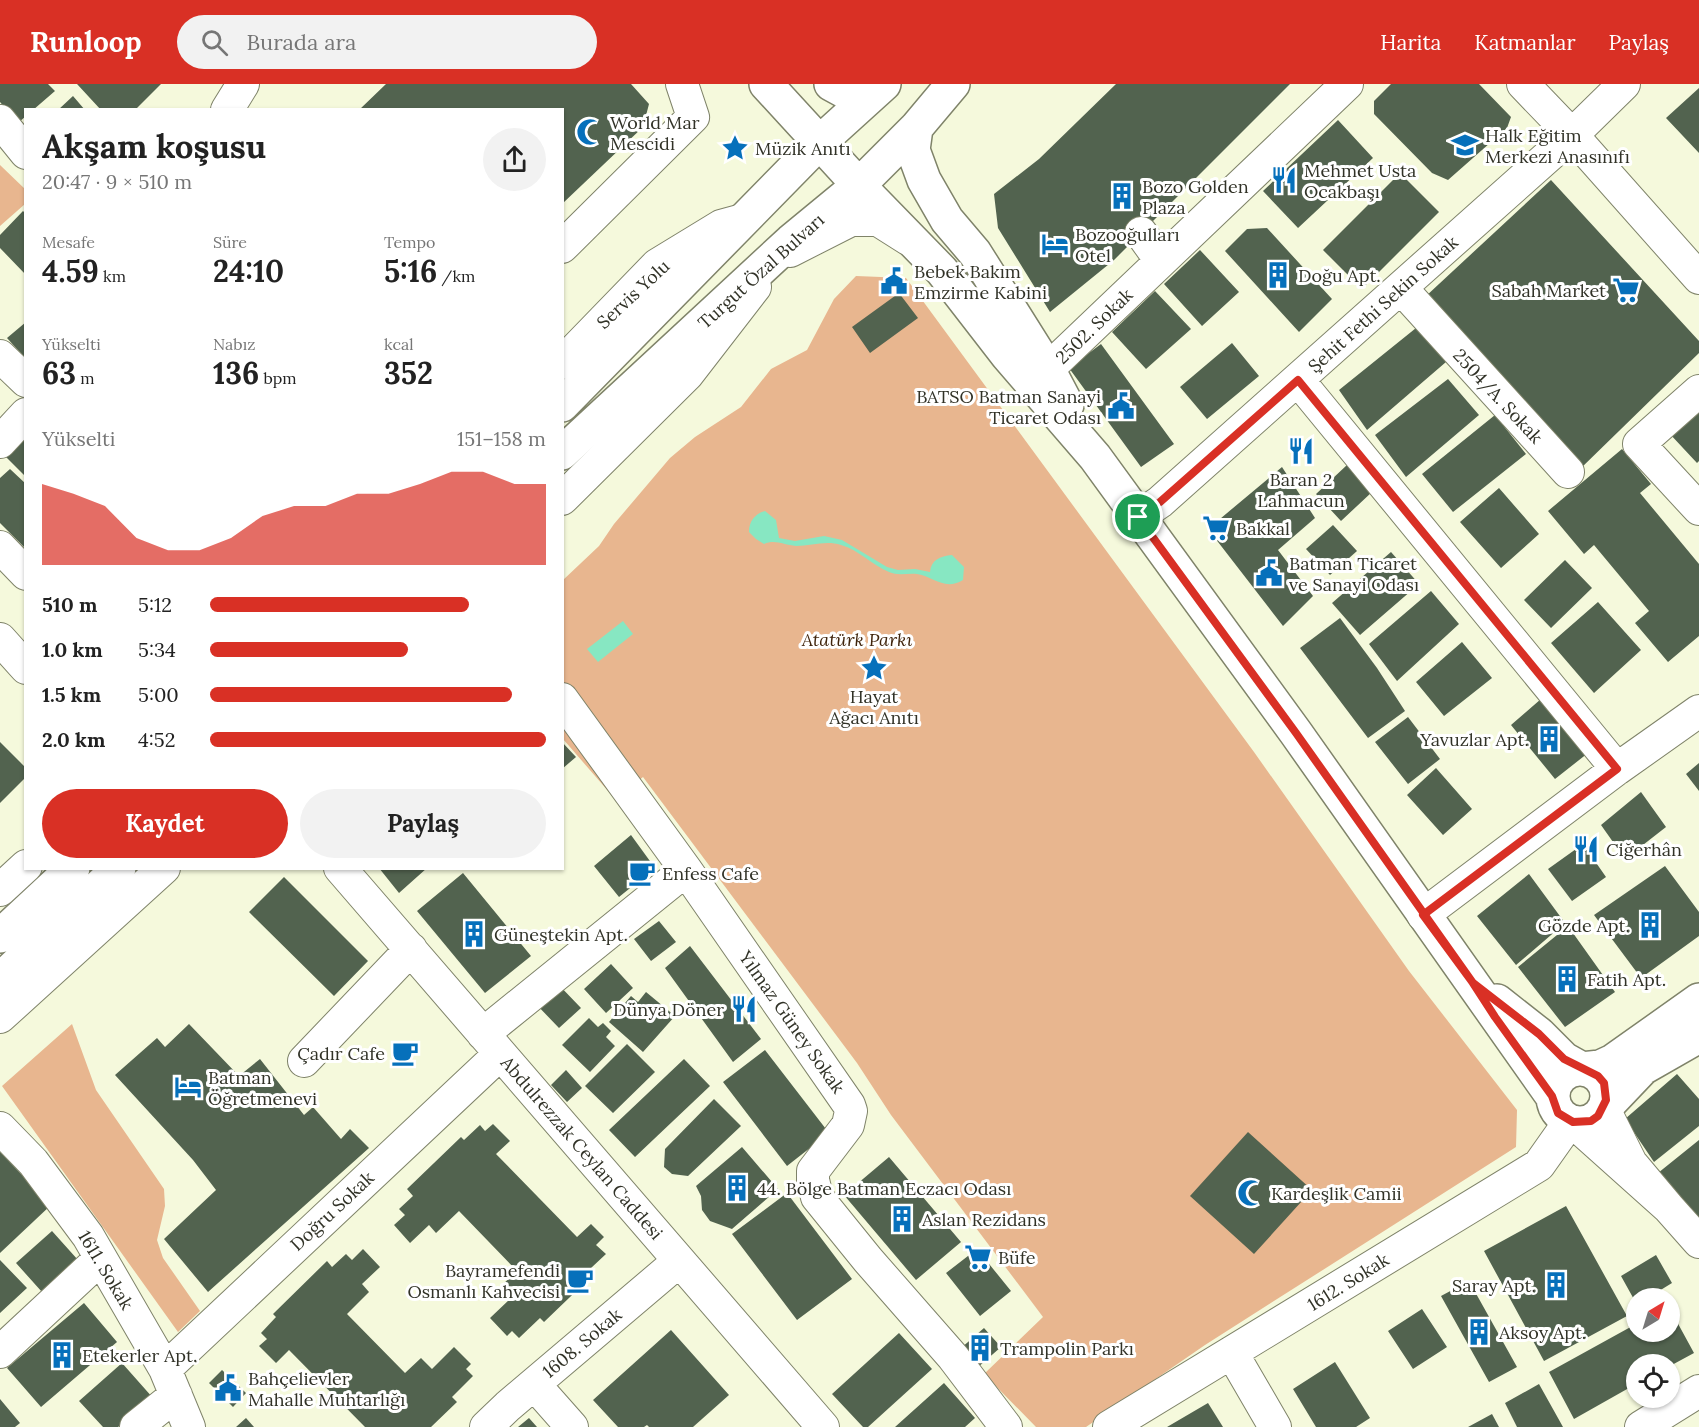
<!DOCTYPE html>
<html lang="tr">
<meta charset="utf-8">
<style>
body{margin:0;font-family:Lora,serif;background:#f2f2f2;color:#222;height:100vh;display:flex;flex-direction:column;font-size:22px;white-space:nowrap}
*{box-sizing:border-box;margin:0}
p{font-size:20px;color:#767676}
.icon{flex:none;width:33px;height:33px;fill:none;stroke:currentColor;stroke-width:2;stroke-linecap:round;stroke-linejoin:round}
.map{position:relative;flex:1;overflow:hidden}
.sheet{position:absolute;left:24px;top:24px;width:540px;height:762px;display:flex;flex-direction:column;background:#fff;border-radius:0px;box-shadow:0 2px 4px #0004}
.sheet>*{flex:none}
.needle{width:39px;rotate:38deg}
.buttons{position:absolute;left:1626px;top:1204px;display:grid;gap:12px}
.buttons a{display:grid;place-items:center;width:54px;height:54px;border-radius:50%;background:#fff;box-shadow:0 2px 4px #0004;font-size:30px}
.pin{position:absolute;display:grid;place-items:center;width:51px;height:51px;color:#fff;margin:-26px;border:3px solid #fff;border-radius:50%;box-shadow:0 2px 6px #0007}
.round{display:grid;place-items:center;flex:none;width:63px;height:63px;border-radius:32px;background:#f2f2f2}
.head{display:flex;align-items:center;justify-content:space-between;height:102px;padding:0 18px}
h1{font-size:33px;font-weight:700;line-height:45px}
.stats{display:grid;grid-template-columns:repeat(3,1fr);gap:9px;height:102px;padding:6px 18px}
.stats div{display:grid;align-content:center}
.stats b{font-size:30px;font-weight:700}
.stats small{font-size:16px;font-weight:400}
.stats p{font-size:16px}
.chart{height:168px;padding:12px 18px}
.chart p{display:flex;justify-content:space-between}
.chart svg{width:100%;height:108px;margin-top:6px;fill:#d93025;opacity:.7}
.action{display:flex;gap:12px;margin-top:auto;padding:12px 18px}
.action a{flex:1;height:69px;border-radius:36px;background:#d93025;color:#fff;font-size:24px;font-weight:700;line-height:69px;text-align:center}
.action a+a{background:#f2f2f2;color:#222}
ul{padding:0 18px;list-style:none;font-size:20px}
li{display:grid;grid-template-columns:96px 72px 1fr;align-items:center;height:45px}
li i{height:15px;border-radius:8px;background:#d93025}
header{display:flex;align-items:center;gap:36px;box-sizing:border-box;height:84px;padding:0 30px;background:#d93025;color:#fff}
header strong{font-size:28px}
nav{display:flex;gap:33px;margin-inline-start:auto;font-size:21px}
.search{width:420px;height:54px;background:#f2f2f2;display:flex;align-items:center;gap:15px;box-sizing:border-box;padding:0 21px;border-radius:33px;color:#767676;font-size:22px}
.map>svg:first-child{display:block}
</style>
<header>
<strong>Runloop</strong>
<div class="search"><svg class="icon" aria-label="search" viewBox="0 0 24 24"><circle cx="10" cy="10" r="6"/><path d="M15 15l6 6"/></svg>Burada ara</div>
<nav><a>Harita</a><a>Katmanlar</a><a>Paylaş</a></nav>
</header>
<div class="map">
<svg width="1699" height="1343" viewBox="0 0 1699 1343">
<rect width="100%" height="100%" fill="#f5f9dc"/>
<!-- green -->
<path fill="#e8b68f" d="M0,81L26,106L25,120L0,142Z
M856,192L906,194L1254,668L1409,887L1517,1026L1516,1063L1205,1261L1086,1343H1036L984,1290L1043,1233L891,1031L857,979L643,693L615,715L563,655L562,497L599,462L614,440L670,374L695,353L741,323L771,285L807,266L834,215Z
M72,940L96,1006L164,1105L165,1122L157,1156L163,1174L200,1227L178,1248L2,1002Z"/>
<!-- water -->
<path fill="#87e7c2" d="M765,427L776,436L779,454L795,457L824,452L842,456L887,483L898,486L915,485L930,488C931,476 940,472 952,471L964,483L963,496C944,507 935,493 917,490C907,489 898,492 889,488C872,481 859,466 841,461C826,456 811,462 796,462C784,461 775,455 764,460L756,455L749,448C749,437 755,430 765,427Z
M623,537L633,550L598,578L587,565Z"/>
<!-- building -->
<path fill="#52634f" d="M0,0H48L55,7L33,26H26V32L18,39L0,18Z
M77,0H161L135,26H101Z
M386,0H631L649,20L643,43L562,120V26H359Z
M1116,0H1290L1114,176L1050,228L998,144L994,110L1039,75Z
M1391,0H1479L1511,33L1507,44L1448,96L1432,89L1374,30V17Z
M1699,4V69L1666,34Z
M73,12L85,26H58Z
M1338,36L1373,74L1298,144L1263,107Z
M1400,89L1439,128L1362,205L1323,166Z
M1551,96L1699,257V269L1579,386L1425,213Z
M23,127L26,130V191L0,164V151Z
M1267,144L1332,215L1299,248L1225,167L1247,145Z
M1200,166L1239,208L1202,242L1164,200Z
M1155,207L1191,245L1146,285L1112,248Z
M899,209L918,234L870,269L852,243Z
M26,238V275L7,254Z
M1416,244L1446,278L1367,346L1339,306Z
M1232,259L1259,292L1207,335L1180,303Z
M1101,260L1174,360L1141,383L1069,284Z
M1448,295L1479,331L1406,393L1375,351Z
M1699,321V377L1697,379L1669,349Z
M1495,331L1526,370L1453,428L1422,390Z
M26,351V393L4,371Z
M1622,365L1651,400L1640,409L1699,480V552L1668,578L1635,539L1649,527L1594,461L1584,470L1548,427Z
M1347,381L1372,408L1341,437L1316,410Z
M1282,383L1315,434L1278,466L1313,512L1283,542L1208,445Z
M10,385L26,400V465L0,439V394Z
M1499,404L1539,450L1501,484L1460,438Z
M1333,441L1357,467L1330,491L1306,465Z
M1391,468L1419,500L1360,551L1332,519Z
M1565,476L1592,504L1551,544L1524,516Z
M1431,507L1459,540L1397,597L1369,560Z
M1598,518L1641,566L1594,609L1551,559Z
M1340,534L1377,584L1405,627L1368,654L1300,564Z
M1462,558L1492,594L1444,632L1416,598Z
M1541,615L1588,669L1555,695L1511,641Z
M1408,633L1440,675L1408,700L1375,658Z
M0,658L26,684V693L0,719Z
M562,658L576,673L562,685Z
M1699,679V707L1686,690Z
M1436,684L1472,725L1443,751L1407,711Z
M1641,708L1666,743L1625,775L1601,741Z
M631,751L655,784L619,813L594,782Z
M1583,760L1606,793L1572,817L1548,785Z
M1665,782L1699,828V852L1641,894L1594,831Z
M379,784H427L399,809Z
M463,789L531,872L485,909L417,827Z
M1529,790L1565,839L1516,881L1477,832Z
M284,793L368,877L334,912L249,828Z
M659,837L676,858L651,877L634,855Z
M1568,842L1615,908L1565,943L1518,883Z
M690,862L761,955L733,978L665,884Z
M611,880L633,904L606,929L584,905Z
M556,898L581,924L559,944L534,918Z
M646,908L675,932L643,968L609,938L631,912L638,918Z
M589,934L598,943L603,939L611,947L606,953L615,962L590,988L562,961Z
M189,940L239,992L260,975L304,1031L313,1023L341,1055L350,1045L369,1064L208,1208L164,1155L216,1106L193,1076L115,991L157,954L165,963Z
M627,960L655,988L613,1029L585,1002Z
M765,966L829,1049L787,1082L723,998Z
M684,975L710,1002L635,1073L609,1046Z
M566,986L582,1004L567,1018L551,1001Z
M1677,990L1699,1015V1042L1654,1078L1625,1035Z
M714,1015L741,1042L688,1092L672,1090L664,1083L665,1065Z
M493,1040L510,1057L496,1070L577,1153L591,1140L604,1153L596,1161L606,1170L591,1184L595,1189L544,1238L540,1234L519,1254L512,1247L507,1252L490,1234L512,1213L501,1202L517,1187L459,1127L436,1149L429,1141L410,1159L394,1141L405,1131L399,1125L413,1112L407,1105L461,1053L464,1056L480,1041L485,1047Z
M1248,1048L1312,1106L1254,1170L1190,1112Z
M1699,1056V1132L1695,1135L1658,1089Z
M742,1063L778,1105L732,1145L710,1137L702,1126L701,1112L696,1102Z
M0,1068L51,1121L0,1169Z
M889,1073L961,1158L916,1196L844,1111Z
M787,1109L852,1195L797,1236L732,1150Z
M1566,1122L1627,1232L1544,1277L1484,1167Z
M52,1147L78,1176L42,1208L16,1179Z
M363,1165L380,1183L362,1200L369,1208L347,1230L405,1289L421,1274L432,1285L454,1263L471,1280L466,1285L473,1292L452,1313L457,1318L431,1343H365L289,1266L276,1279L259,1262L267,1255L261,1249L276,1233L273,1230L327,1177L332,1183L346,1170L352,1176Z
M977,1165L1011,1207L980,1232L946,1189Z
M1656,1171L1672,1199L1646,1215H1636V1219L1621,1192Z
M0,1176L27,1204L0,1229Z
M1469,1197L1517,1283L1489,1298L1441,1212Z
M84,1219L117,1258L41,1323L7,1284Z
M1422,1225L1447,1263L1413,1285L1388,1247Z
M1670,1225L1694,1269L1670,1282L1636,1281V1300L1574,1335L1549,1288L1636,1240V1248H1670Z
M984,1244L1001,1263L977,1284L960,1265Z
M671,1246L729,1311L693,1343H649L647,1341L644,1343H618L593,1316Z
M899,1249L932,1285L868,1343H863L832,1310Z
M1335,1278L1370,1334L1356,1343H1316L1293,1305Z
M122,1279L153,1314L118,1343H103L79,1317Z
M222,1286L246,1309L233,1323L209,1299Z
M944,1299L975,1334L965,1343H895Z
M1539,1300L1563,1343H1517L1505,1319Z
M0,1315L20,1339L15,1343H0Z
M1208,1319L1223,1343H1167Z
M1492,1330L1499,1343H1468Z
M246,1334L254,1343H236Z
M529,1334L537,1343H518Z"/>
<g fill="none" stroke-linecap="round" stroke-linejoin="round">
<defs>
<path id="minor" d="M1523,0L1572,51L1699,194
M227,26L243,0
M0,37L26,69
M1141,149L1161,177
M562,163L693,33L682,0
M790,167L851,136H878L908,155
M1401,204L1568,388
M0,272L26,297
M562,279L657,181L721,142L743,136
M1048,285L1347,0
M1298,296L1617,685
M1699,307L1639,360L1699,425
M0,358L26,330
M562,415L687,291L755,203
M1138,433L1160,418L1572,51L1624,0
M0,463L26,490
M0,555L26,584
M562,615L686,786L849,1021L851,1027L848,1041L813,1087V1096L817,1113L868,1176L953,1273L1006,1343
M340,784L823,1343
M0,806L26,782
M1423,831L1617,685L1699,627
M0,933L164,784
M483,950L686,786
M304,977L411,865
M0,1044L33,1078L88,1152L165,1285L189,1343
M1668,1123L1699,1158
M0,1268L100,1175
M1232,1269L1275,1343
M165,1285L500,970
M534,1300L572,1343
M136,1343L176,1311
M486,1343L508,1322L679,1177
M1109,1343L1539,1081L1563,1047L1573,1038L1668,1123L1631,1079L1604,1025
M1641,1343L1699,1307"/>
<path id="major" d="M766,0L866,109L942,187L1007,271L1095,373L1296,649L1552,1012
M831,0L864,18
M916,44L913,66L924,96L947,136L975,169L1048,285L1067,321
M562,321L820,58L884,0
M562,369L791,157L859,101L916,44L953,0
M0,852L73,784
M0,896L119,784
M1497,917L1539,950L1564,975L1582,985L1600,983L1613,977L1699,916
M1553 1012a27 27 0 1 1 54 0a27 27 0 1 1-54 0Z
M1604,1025L1643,984L1699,952"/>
</defs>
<!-- minor casing -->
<use href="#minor" stroke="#7f8369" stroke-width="34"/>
<!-- major casing -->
<use href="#major" stroke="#7f8369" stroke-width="36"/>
<!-- minor -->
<use href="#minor" stroke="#fff" stroke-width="32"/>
<!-- major -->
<use href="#major" stroke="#fff" stroke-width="33"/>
</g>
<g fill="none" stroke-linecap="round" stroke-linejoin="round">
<defs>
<path id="route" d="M1138,433L1296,649L1473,899L1495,933L1552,1012L1558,1029L1573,1038L1591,1037L1598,1032L1606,1016L1604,999L1598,992L1564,975L1539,950L1473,899L1423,831L1617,685L1298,296L1160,418L1138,433"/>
</defs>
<!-- route casing -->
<use href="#route" stroke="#fff" stroke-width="12"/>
<!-- route -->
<use href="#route" stroke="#d93025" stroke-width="8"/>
</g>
<!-- icons -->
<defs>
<symbol id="mosque-bare" viewBox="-9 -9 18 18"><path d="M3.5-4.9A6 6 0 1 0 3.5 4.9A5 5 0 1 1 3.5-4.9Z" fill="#0670bb" stroke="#fff" stroke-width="2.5" paint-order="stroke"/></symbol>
<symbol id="school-bare" viewBox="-9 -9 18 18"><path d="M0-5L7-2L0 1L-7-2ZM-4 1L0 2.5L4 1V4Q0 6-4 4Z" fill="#0670bb" stroke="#fff" stroke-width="2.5" paint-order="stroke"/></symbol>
<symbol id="sight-bare" viewBox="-9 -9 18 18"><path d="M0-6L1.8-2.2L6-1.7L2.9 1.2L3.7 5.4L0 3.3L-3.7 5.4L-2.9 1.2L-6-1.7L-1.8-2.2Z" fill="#0670bb" stroke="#fff" stroke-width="2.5" paint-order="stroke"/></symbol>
<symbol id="restaurant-bare" viewBox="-9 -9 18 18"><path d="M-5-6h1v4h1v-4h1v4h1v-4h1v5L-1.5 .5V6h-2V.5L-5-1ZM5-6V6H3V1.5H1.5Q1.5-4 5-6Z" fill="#0670bb" stroke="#fff" stroke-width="2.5" paint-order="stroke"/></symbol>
<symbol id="building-bare" viewBox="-9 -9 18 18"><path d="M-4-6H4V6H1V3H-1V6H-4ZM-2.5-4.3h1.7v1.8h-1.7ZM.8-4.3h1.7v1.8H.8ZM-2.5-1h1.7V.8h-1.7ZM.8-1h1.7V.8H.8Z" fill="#0670bb" stroke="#fff" stroke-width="2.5" paint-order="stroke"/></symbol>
<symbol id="hotel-bare" viewBox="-9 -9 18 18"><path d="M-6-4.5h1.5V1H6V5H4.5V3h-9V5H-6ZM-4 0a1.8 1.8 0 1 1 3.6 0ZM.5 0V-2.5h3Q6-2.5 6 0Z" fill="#0670bb" stroke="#fff" stroke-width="2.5" paint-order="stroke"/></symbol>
<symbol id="civic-bare" viewBox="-9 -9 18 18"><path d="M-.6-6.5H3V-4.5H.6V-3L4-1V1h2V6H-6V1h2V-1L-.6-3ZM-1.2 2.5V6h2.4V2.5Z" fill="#0670bb" stroke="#fff" stroke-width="2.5" paint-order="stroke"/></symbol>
<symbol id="supermarket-bare" viewBox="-9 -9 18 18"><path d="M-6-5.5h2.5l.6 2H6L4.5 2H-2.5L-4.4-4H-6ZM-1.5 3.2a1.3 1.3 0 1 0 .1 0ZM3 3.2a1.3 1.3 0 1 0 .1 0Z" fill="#0670bb" stroke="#fff" stroke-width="2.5" paint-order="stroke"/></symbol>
<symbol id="cafe-bare" viewBox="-9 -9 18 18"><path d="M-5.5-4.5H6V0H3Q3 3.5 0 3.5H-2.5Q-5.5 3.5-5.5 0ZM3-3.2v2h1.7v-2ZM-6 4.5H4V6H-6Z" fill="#0670bb" stroke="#fff" stroke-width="2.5" paint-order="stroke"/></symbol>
</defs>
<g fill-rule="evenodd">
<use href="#mosque-bare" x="571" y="29" width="38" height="38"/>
<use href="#school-bare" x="1446" y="42" width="38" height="38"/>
<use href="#sight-bare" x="716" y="45" width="38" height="38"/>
<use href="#restaurant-bare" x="1265" y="77" width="38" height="38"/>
<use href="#building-bare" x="1103" y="93" width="38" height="38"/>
<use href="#hotel-bare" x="1036" y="141" width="38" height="38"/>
<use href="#building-bare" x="1259" y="172" width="38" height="38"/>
<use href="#civic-bare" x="875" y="178" width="38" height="38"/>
<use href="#supermarket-bare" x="1607" y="187" width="38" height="38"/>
<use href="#civic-bare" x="1102" y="303" width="38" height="38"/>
<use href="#restaurant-bare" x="1282" y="348" width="38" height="38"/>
<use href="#supermarket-bare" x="1197" y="425" width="38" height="38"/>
<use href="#civic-bare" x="1250" y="470" width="38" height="38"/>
<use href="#sight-bare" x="855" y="565" width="38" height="38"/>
<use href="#building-bare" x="1530" y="636" width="38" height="38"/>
<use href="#restaurant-bare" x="1567" y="746" width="38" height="38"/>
<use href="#cafe-bare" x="623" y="770" width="38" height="38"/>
<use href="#building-bare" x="1631" y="822" width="38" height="38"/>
<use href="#building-bare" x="455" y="831" width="38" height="38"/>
<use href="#building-bare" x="1548" y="876" width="38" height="38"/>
<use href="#restaurant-bare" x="725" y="906" width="38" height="38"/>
<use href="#cafe-bare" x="386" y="950" width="38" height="38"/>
<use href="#hotel-bare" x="169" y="984" width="38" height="38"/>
<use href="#building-bare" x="718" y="1085" width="38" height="38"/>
<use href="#mosque-bare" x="1232" y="1090" width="38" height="38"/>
<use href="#building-bare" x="883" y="1116" width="38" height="38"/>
<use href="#supermarket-bare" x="959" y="1154" width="38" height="38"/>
<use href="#cafe-bare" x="561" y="1177" width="38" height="38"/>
<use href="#building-bare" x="1537" y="1182" width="38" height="38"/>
<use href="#building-bare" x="1460" y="1229" width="38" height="38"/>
<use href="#building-bare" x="961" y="1245" width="38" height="38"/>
<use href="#building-bare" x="43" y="1252" width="38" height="38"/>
<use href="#civic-bare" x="209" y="1285" width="38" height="38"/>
</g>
<g text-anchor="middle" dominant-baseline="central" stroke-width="6" stroke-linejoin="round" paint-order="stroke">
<!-- poi labels -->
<g font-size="18" fill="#313227" stroke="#fff" text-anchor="start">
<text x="610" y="38">World Mar<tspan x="610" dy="21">Mescidi</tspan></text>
<text x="1485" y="51">Halk Eğitim<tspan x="1485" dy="21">Merkezi Anasınıfı</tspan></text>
<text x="755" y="64">Müzik Anıtı</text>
<text x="1304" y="86">Mehmet Usta<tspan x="1304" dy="21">Ocakbaşı</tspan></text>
<text x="1142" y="102">Bozo Golden<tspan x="1142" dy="21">Plaza</tspan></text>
<text x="1075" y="150">Bozooğulları<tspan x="1075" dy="21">Otel</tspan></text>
<text x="914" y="187">Bebek Bakım<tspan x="914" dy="21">Emzirme Kabini</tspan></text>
<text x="1298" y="191">Doğu Apt.</text>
<text x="1606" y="206" text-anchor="end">Sabah Market</text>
<text x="1101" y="312" text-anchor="end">BATSO Batman Sanayi<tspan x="1101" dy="21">Ticaret Odası</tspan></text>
<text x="1301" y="395" text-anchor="middle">Baran 2<tspan x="1301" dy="21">Lahmacun</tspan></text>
<text x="1236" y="444">Bakkal</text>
<text x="1289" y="479">Batman Ticaret<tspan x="1289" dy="21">ve Sanayi Odası</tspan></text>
<text x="874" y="612" text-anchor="middle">Hayat<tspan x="874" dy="21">Ağacı Anıtı</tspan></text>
<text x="1529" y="655" text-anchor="end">Yavuzlar Apt.</text>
<text x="1606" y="765">Ciğerhân</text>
<text x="662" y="789">Enfess Cafe</text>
<text x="1630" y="841" text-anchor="end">Gözde Apt.</text>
<text x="494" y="850">Güneştekin Apt.</text>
<text x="1587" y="895">Fatih Apt.</text>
<text x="724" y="925" text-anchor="end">Dünya Döner</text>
<text x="385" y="969" text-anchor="end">Çadır Cafe</text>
<text x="208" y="993">Batman<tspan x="208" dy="21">Öğretmenevi</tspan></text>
<text x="757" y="1104">44. Bölge Batman Eczacı Odası</text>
<text x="1271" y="1109">Kardeşlik Camii</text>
<text x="922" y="1135">Aslan Rezidans</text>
<text x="998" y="1173">Büfe</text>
<text x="560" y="1186" text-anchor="end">Bayramefendi<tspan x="560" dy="21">Osmanlı Kahvecisi</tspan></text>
<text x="1536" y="1201" text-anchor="end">Saray Apt.</text>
<text x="1499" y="1248">Aksoy Apt.</text>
<text x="1000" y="1264">Trampolin Parkı</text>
<text x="82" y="1271">Etekerler Apt.</text>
<text x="248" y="1294">Bahçelievler<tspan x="248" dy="21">Mahalle Muhtarlığı</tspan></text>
</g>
<!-- street labels -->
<g font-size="18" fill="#313227" stroke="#fff">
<text transform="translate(761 187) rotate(-42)">Turgut Özal Bulvarı</text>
<text transform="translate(633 210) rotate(-43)">Servis Yolu</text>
<text transform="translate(1383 220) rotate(-42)">Şehit Fethi Sekin Sokak</text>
<text transform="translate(1094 242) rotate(-44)">2502. Sokak</text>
<text transform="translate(1498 312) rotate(47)">2504/A. Sokak</text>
<text transform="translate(792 938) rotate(55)">Yılmaz Güney Sokak</text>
<text transform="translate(582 1064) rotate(49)">Abdulrezzak Ceylan Caddesi</text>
<text transform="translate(332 1127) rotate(-43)">Doğru Sokak</text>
<text transform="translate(106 1186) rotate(59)">1611. Sokak</text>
<text transform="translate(1348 1198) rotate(-32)">1612. Sokak</text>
<text transform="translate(582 1259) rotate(-40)">1608. Sokak</text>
</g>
<!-- park labels -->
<g font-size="18" font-style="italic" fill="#40250d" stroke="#fff">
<text x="857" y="555">Atatürk Parkı</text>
</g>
</g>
</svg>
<div class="buttons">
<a><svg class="needle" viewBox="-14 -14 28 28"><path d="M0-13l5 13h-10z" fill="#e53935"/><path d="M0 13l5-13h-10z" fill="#767676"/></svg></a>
<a><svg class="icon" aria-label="locate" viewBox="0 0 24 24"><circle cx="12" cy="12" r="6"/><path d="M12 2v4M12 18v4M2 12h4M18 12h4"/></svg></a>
</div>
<div class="pin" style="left:1138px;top:433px;background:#1e9e55"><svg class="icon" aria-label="arrive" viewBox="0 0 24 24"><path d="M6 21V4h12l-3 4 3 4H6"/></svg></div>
<section class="sheet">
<div class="head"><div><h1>Akşam koşusu</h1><p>20:47 · 9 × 510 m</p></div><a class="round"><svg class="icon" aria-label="share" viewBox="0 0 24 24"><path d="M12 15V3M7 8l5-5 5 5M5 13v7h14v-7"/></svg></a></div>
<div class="stats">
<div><p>Mesafe</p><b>4.59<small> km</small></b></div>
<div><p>Süre</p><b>24:10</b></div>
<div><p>Tempo</p><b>5:16<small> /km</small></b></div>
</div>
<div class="stats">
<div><p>Yükselti</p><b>63<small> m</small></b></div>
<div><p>Nabız</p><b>136<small> bpm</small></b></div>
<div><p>kcal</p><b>352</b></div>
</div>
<div class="chart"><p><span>Yükselti</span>151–158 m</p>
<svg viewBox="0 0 160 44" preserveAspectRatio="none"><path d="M0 44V11L10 15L20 20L30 33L40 38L50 38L60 33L70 24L80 20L90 20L100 15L110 15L120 11L130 6L140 6L150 11L160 11V44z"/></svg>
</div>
<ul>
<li><b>510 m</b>5:12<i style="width:77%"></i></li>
<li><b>1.0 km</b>5:34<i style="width:59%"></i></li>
<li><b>1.5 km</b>5:00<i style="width:90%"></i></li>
<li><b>2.0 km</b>4:52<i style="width:100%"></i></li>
</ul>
<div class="action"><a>Kaydet</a><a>Paylaş</a></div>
</section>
</div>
